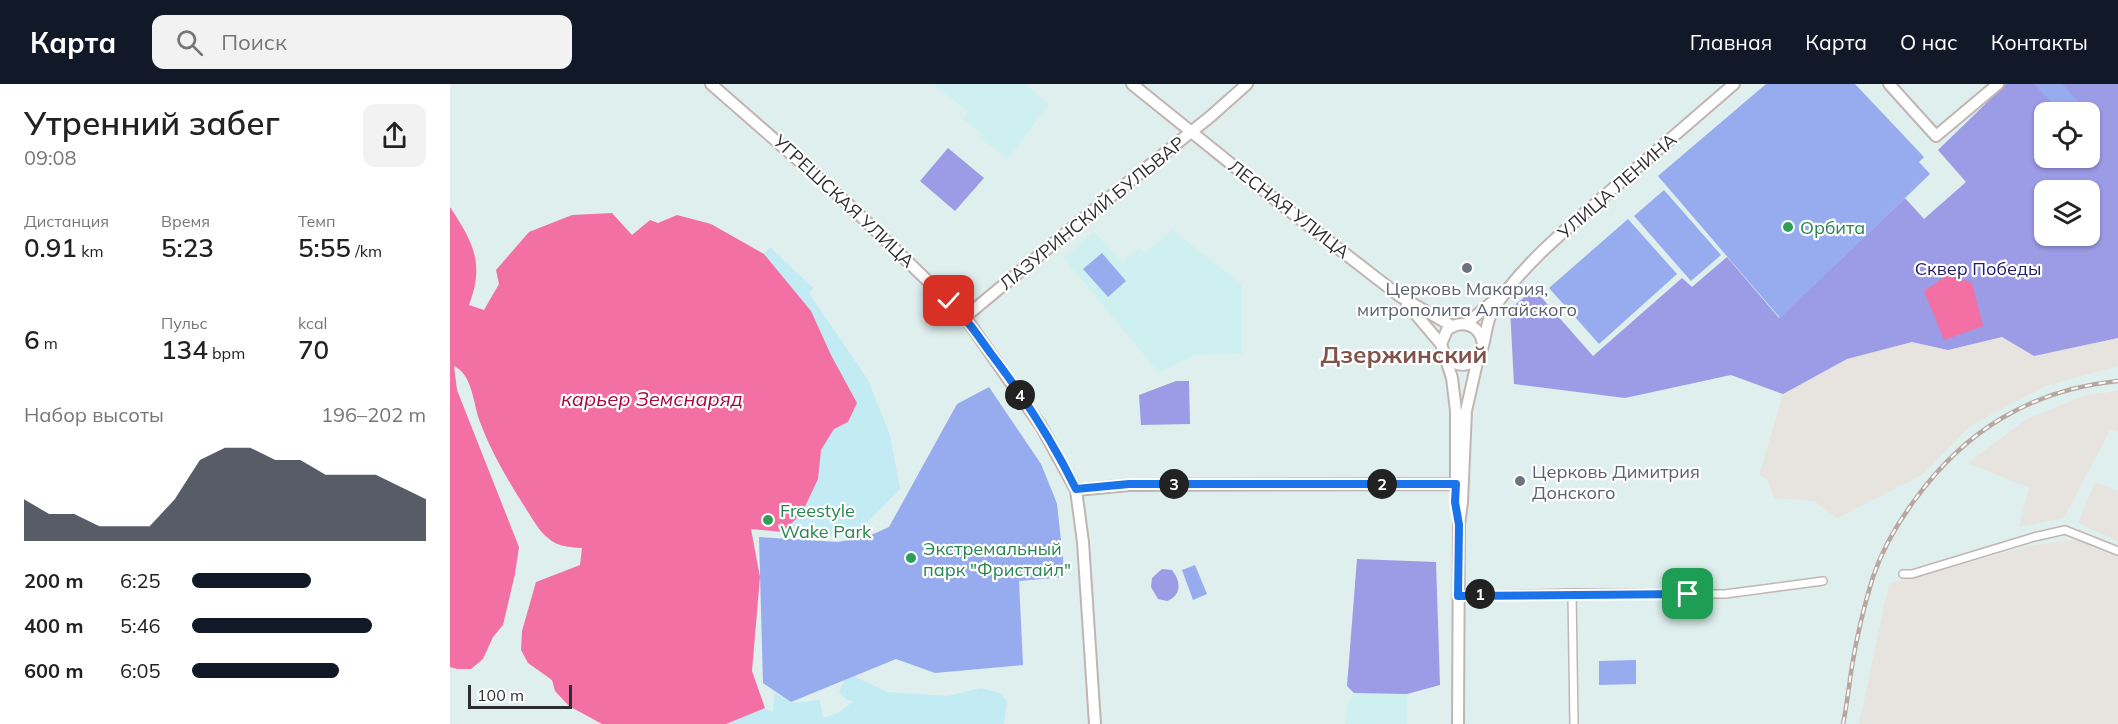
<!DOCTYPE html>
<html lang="ru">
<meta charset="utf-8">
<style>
body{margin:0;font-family:Mulish,sans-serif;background:#f2f2f2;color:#222;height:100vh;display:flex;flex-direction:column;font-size:22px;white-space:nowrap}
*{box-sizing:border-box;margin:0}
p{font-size:20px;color:#767676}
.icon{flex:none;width:33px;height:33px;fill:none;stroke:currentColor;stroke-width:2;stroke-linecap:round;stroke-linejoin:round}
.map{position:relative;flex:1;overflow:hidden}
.details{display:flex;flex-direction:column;background:#fff;width:450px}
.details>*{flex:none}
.buttons{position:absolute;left:1584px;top:18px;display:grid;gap:12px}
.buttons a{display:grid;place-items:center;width:66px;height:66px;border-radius:12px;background:#fff;box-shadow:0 2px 4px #0004;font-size:30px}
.scale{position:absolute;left:18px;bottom:15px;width:104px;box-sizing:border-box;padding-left:6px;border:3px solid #2d2d2d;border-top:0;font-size:16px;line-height:21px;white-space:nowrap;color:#2d2d2d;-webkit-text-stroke:4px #fff;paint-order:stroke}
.pin{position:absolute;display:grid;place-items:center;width:51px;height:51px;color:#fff;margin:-26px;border-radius:12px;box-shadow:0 3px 9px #0006}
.km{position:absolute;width:30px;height:30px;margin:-15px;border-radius:50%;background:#222;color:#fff;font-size:16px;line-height:30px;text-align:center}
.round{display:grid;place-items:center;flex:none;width:63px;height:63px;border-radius:12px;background:#f2f2f2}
.head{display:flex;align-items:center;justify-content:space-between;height:102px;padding:0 24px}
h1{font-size:33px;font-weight:600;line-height:45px}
.stats{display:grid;grid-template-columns:repeat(3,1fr);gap:9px;height:102px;padding:6px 24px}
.stats div{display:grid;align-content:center}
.stats b{font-size:26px;font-weight:600}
.stats small{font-size:16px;font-weight:400}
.stats p{font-size:16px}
.chart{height:168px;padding:12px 24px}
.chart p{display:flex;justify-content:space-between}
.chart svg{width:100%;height:108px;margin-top:6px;fill:#111827;opacity:.7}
ul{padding:0 24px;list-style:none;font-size:20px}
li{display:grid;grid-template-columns:96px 72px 1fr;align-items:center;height:45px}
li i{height:15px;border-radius:8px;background:#111827}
header{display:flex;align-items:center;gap:36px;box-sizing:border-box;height:84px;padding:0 30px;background:#111827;color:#fff}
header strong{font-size:28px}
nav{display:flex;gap:33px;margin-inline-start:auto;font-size:21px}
.search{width:420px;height:54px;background:#f2f2f2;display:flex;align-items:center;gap:15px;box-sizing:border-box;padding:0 21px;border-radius:12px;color:#767676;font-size:22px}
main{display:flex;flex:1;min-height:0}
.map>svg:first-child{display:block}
</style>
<header>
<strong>Карта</strong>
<div class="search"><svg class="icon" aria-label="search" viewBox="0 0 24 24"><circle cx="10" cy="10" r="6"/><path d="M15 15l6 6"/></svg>Поиск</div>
<nav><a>Главная</a><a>Карта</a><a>О нас</a><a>Контакты</a></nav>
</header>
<main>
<section class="details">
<div class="head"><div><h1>Утренний забег</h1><p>09:08</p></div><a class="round"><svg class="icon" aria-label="share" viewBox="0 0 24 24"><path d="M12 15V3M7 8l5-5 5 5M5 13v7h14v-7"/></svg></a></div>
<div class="stats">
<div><p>Дистанция</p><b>0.91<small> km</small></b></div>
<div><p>Время</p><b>5:23</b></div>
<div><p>Темп</p><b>5:55<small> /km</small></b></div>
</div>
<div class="stats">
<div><b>6<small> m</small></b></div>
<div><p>Пульс</p><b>134<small> bpm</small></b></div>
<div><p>kcal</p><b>70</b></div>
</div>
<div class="chart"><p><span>Набор высоты</span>196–202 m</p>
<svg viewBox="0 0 160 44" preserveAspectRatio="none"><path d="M0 44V27L10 33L20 33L30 38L40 38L50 38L60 27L70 11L80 6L90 6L100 11L110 11L120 17L130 17L140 17L150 22L160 27V44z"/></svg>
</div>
<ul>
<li><b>200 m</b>6:25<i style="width:51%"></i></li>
<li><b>400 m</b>5:46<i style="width:77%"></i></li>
<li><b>600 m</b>6:05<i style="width:63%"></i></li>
</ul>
</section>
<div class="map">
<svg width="1668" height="640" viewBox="0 0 1668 640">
<rect width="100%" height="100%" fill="#dfefed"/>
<!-- industrial -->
<path fill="#e7e4e0" d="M1552,253L1584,272L1668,254V282L1595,302L1520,342L1472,391L1387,434L1364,417L1324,414L1317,395L1309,391L1333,310L1397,275L1462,258L1498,266Z
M1668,307V348L1660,346L1614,434L1569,443L1579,404L1518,379L1575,336L1636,311Z
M1645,398L1668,407V457L1628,439Z
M1627,455L1668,471V640H1409L1439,500L1579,462Z"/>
<!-- education -->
<path fill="#cff0f0" d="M483,0H574L600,20L557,75L530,54L533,50L513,35L518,27Z
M722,146L792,200V270L745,271L709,289L614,174L644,148L673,179L689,164L695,169Z
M904,609L957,610V640H895L898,618Z"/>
<!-- green -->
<path fill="#9b9be6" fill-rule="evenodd" d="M1556,0H1668V254L1584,272L1552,253L1498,266L1462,258L1397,275L1333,310L1281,291L1175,314L1064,300L1060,225L1084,205L1143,272L1232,194L1242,203L1277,173L1329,234L1455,114L1474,135L1516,98L1488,66ZM1594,28H1640V74H1594ZM1594,106H1640V152H1594Z
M498,64L534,94L505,127L470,97Z
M726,297H739L740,340L691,341L689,311Z
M907,475L986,478L990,601L957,610L904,609L897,602Z
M712,485L722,486C731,497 732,511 717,517L708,515L701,503L702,494Z"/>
<!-- sand -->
<path fill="#c2ebf4" d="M320,163L363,204L359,209L418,296L440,351L450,405L404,452L365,449L350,452L333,448L352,429L368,395L371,366L384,345L398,338L381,271L361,227L314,170Z
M397,589L437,608L498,612L531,604L550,609L557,617L554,640H276L315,624L323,628L324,609L344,619L370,616L373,634L388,629L404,617L398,616L389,609Z"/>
<!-- pitch -->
<path fill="#96acee" d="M1316,0H1405L1474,73L1469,78L1480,90L1330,234L1208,92Z
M1584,0H1612L1639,28H1611Z
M1214,106L1271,171L1241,197L1184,132Z
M1178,135L1227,190L1149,260L1099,204Z
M652,169L676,197L658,213L633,185Z
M539,303L591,380L604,412L607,420L615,493L569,497L573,581L485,589L446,575L341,618L313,599L309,453L388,458L419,452L439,443L507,320Z
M745,481L757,510L743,516L732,486Z
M1186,576V600L1149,601V577Z"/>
<!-- water -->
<path fill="#f370a5" d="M0,123C23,158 35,179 19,221L34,226L49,200L46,186L79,148L122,131L162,129L182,151L200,136L208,139L227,131L261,140L314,170L361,227L381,271L407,319L398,338L384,345L371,366L368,395L352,429L333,448L301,445L310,493L302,587L315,624L276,640H152L119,622L105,607L102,596L78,579L71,566L72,547L86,498L130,481L132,464C119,463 108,463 98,454C89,447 84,437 78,428C60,400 42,370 30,338C23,320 23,291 4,282L7,306L69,463L65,490L53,541L43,553L33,575L21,585H7L0,583Z
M1499,190L1522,199L1533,242L1494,256L1474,207Z"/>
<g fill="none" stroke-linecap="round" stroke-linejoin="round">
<defs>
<path id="street" d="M1453,490H1462L1584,453L1615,446L1668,467
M1122,509L1124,640
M1008,512L1122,509L1275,510L1373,497"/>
<path id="secondary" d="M261,0L396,118L515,233L591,342L626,406L633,458L645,640
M682,0L832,121L951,213L1002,242
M1439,0L1486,52L1548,0
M957,220L991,260
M515,233L640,129L761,32L797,0
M1016,240L1047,214
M997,275C1009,283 1018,283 1028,274
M1006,405V327L1002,294L991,260L997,246C1011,235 1030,240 1033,260
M626,406L679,401L1006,400
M1008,640L1009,441L1012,418L1016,327L1028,274C1037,259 1034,241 1043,226C1070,183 1114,147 1152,114C1196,76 1240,38 1284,0"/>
</defs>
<!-- street casing -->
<use href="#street" stroke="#c1b5b3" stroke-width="10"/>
<!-- secondary casing -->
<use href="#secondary" stroke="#c1b5b3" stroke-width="14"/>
<!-- street -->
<use href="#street" stroke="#fff" stroke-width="7"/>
<!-- secondary -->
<use href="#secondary" stroke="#fff" stroke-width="10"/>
<defs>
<path id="rail" d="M1393,640C1397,621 1399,601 1402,582C1407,551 1414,522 1423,493C1432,466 1447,440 1464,417C1515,346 1581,306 1668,297"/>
</defs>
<!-- rail casing -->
<use href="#rail" stroke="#b8a6a1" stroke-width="4.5"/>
<!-- rail -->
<use href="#rail" stroke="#fff" stroke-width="2" stroke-dasharray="7" stroke-linecap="butt"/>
</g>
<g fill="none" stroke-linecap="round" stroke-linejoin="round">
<defs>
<path id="route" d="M499,217C516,233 528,252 542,271C574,313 603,358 626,405L679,400H1006L1005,418L1009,441L1008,512L1238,510"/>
</defs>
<!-- route casing -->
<use href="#route" stroke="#fff" stroke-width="12"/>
<!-- route -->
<use href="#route" stroke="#1a73e8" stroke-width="8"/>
</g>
<!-- markers -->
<g fill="#2e9e5b" stroke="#fff" stroke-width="2">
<circle cx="1338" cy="143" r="6"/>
<circle cx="318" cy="436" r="6"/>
<circle cx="461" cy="474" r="6"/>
</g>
<g fill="#6b7280" stroke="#fff" stroke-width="2">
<circle cx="1017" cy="184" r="6"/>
<circle cx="1070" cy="397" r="6"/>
</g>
<g text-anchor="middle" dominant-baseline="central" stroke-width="4.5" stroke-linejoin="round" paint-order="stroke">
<!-- street labels -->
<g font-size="18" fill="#2d2d2d" stroke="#fff">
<text transform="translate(1167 102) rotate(-41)">УЛИЦА ЛЕНИНА</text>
<text transform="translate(394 117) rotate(43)">УГРЕШСКАЯ УЛИЦА</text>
<text transform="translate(839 125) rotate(38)">ЛЕСНАЯ УЛИЦА</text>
<text transform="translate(642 129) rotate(-39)">ЛАЗУРИНСКИЙ БУЛЬВАР</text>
</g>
<!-- leisure labels -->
<g font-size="18" fill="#27864d" stroke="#fff" text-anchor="start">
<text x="1350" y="143">Орбита</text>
<text x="330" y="426">Freestyle<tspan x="330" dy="21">Wake Park</tspan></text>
<text x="473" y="464">Экстремальный<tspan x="473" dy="21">парк "Фристайл"</tspan></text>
</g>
<!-- park labels -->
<g font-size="18" fill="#23196f" stroke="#fff">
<text x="1528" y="184">Сквер Победы</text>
</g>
<!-- worship labels -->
<g font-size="18" fill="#5b616d" stroke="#fff">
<text x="1017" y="204">Церковь Макария,<tspan x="1017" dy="21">митрополита Алтайского</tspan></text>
<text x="1082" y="387" text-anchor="start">Церковь Димитрия<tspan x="1082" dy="21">Донского</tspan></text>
</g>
<!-- water labels -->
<g font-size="20" font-style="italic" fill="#a5093c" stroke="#fff">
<text x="202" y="314">карьер Земснаряд</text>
</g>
<!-- district labels -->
<g font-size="24" font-weight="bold" fill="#80534b" stroke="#fff">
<text x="954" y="270">Дзержинский</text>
</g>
</g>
</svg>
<div class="buttons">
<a><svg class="icon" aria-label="locate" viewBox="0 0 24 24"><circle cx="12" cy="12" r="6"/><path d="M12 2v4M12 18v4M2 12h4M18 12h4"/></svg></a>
<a><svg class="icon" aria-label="layers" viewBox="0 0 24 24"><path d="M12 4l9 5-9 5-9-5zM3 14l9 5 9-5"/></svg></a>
</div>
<div class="scale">100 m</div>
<div class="pin" style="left:1238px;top:510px;background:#1e9e55"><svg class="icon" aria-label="arrive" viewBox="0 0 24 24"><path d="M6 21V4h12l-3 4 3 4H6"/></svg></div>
<div class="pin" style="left:499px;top:217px;background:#d93025"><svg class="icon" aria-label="check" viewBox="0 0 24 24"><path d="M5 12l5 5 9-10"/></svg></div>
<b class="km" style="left:1030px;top:510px">1</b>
<b class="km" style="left:932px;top:400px">2</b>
<b class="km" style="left:724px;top:400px">3</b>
<b class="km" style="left:570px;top:311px">4</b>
</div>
</main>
